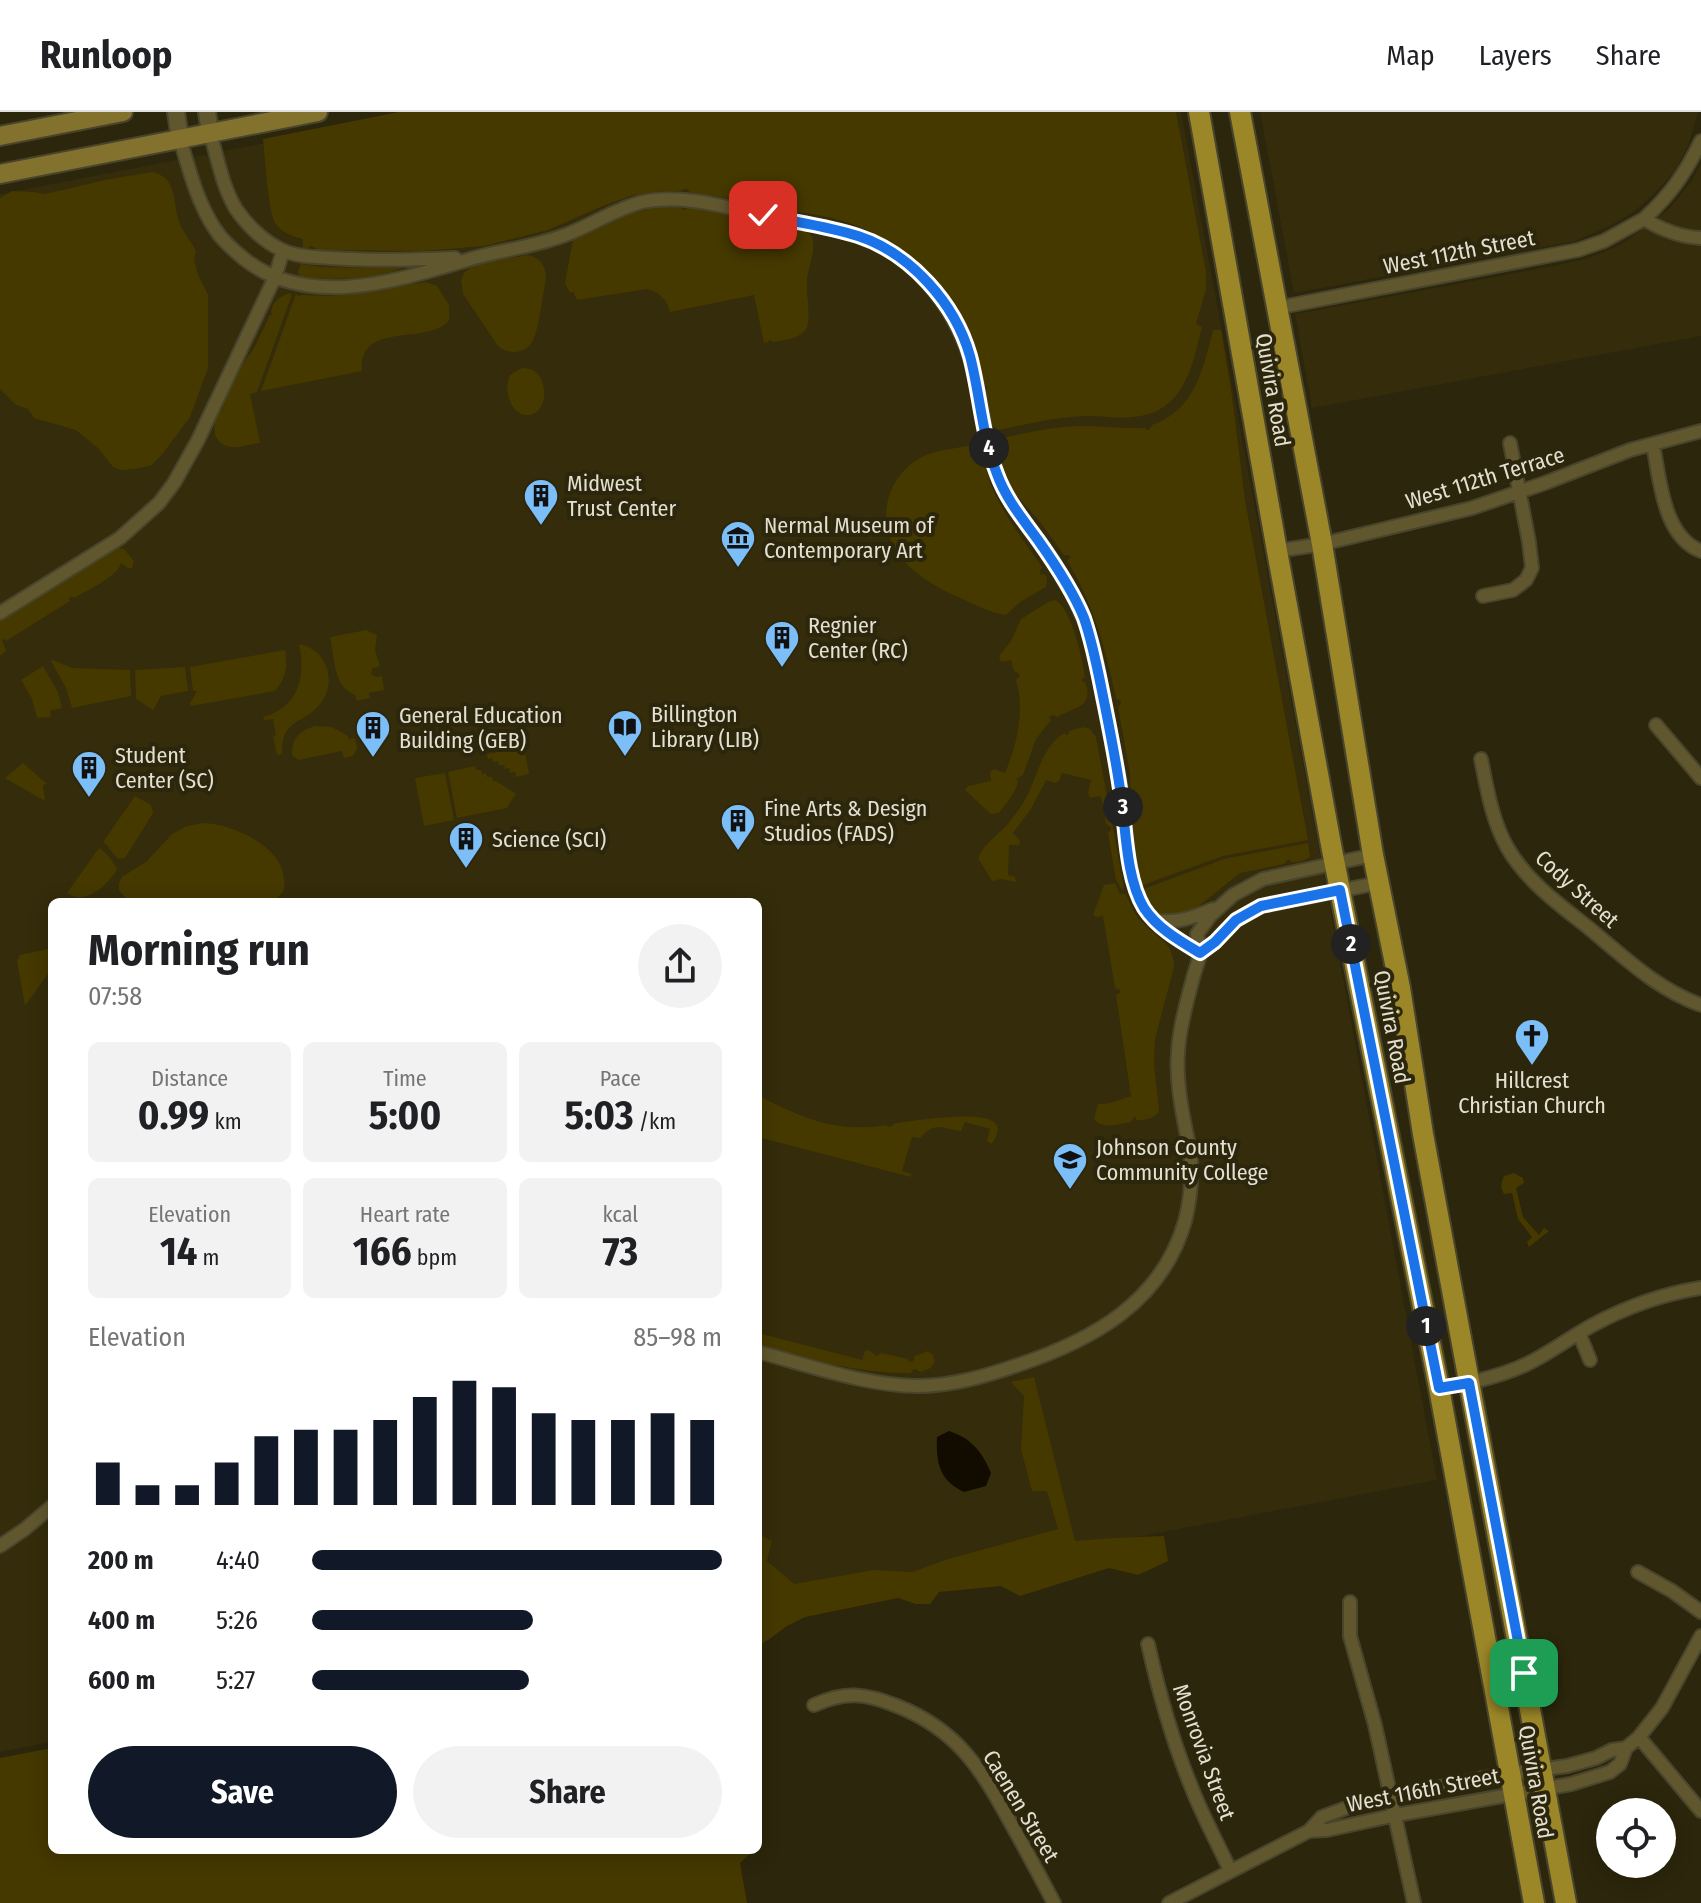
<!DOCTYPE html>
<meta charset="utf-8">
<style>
body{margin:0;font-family:"Fira Sans Condensed",sans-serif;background:#f2f2f2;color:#202124;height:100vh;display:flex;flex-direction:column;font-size:30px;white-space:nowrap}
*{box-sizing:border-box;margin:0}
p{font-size:26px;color:#757577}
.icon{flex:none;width:44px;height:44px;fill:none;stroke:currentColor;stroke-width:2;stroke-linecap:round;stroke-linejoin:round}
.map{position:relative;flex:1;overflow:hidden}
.details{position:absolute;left:48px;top:786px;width:714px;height:956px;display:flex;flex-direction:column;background:#fff;border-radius:12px;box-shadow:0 4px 20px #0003}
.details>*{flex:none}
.tools{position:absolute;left:1596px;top:1686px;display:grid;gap:16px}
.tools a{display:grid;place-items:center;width:80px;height:80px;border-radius:50%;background:#fff;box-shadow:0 4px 20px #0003;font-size:40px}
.pin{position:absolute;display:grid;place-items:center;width:68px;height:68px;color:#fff;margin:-34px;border-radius:16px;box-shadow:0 4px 12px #0006}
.km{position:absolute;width:40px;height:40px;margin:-20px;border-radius:50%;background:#222;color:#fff;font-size:22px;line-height:40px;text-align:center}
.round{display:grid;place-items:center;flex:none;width:84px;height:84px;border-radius:42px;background:#f2f2f2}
.headline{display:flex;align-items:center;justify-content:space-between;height:136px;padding:0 40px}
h1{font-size:44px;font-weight:700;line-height:60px}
.stats{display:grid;grid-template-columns:repeat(3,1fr);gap:12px;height:136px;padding:8px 40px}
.stats div{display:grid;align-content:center;border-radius:12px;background:#f2f2f2;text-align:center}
.stats b{font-size:40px;font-weight:700}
.stats small{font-size:22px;font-weight:400}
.stats p{font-size:22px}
.chart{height:224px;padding:16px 40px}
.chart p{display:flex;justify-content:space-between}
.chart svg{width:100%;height:144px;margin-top:8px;stroke:#111827;stroke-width:6}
.cta{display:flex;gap:16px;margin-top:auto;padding:16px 40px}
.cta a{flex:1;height:92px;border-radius:48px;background:#111827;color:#fff;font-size:32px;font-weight:700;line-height:92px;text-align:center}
.cta a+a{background:#f2f2f2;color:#202124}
ul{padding:0 40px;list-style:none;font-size:26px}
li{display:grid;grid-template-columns:128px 96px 1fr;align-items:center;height:60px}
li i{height:20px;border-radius:10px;background:#111827}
header{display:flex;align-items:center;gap:48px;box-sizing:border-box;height:112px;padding:0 40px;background:#fff;border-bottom:2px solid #e0e0e0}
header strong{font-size:38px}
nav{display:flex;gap:44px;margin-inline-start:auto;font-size:28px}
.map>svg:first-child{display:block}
</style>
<header>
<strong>Runloop</strong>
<nav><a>Map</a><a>Layers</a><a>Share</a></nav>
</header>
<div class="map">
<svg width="1701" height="1791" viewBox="0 0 1701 1791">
<rect width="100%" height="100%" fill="#2c260c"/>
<!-- built -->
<path fill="#342c0a" d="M427,0H1181L1437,1368L758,1497V790H52V1630L0,1640V82Z
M1260,0H1698L1688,35L1674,60L1654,82L1632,101L1606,116L1575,129L1294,181Z
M1701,51V224L1312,296L1295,202L1554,154L1592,145L1622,132L1669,97L1692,69Z"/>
<!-- green -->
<path fill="#453900" d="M399,0H1176L1206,160V177L1196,212L1202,215C1192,255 1184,301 1133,305C1119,307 1105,304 1090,304C1059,304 1029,312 999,318C986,313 986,293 984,280L987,277V274H984L982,268C967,194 924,139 852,112C833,105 812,102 792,99C758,92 724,85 690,80L687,78V76L680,79H660L634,83L605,93L548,118L484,134L422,139L318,138L311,134L307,137L303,136V127C294,125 280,120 275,111C268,98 265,44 263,27Z
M152,60C179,65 172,93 180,112C184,122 192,130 196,140L194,147L198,163L208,183V256L190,305L164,340L152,353L135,357L121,358L113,355L99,337L76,318L34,306L28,297L16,293L0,277V86L12,79L33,80L45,82L110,67Z
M657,95H678L685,98L688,95L803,117C807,120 809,120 812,125C817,138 807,157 807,170C806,182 811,204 807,215C801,227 785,228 773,230L770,228L768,230L764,231L754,183L670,200C667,187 659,180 647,177L577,188L574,182V180L570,181L565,171L573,128L576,125L622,104Z
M527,143C540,145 546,154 546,166C543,181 539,219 532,230C524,243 508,242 498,234L463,182L461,168L464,161L473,153Z
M301,152L321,155L402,156C375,167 328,169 299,165L298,159Z
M426,170L437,174L449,193V206L450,207C431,235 358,207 362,259L261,279L296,182L300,185L301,183L332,184L350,182Z
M291,181V185L257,280L250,282L260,331C251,332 241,336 232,335C211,333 211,311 220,297L222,298L223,296L221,292L231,269L254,236L270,203H272C269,193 279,183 291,181Z
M1213,218H1221L1231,277L1245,388L1308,728L1223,744L1143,773L1140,772L1132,722L1130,662L1118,595L1121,592L1120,588L1116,587C1106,538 1094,494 1068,450V447L1071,446L1069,443H1064L1040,410L1011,377L1000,353L995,334L997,329L1001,326C1028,321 1054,314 1082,314C1103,314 1124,317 1145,316L1146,318H1149L1152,313C1195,298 1203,257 1213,218Z
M522,256C531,256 538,259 542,269C554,304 515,318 508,282C507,274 507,270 510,263Z
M968,334C984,337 986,361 992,375C1004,404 1024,429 1042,455L1040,460L1041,463L1044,462L1047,465L1046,475L1020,490L1006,503C989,501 975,492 960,486C918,468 874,436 889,384C894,368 905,355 920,346C934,338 952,337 968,334Z
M120,436L125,438L134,449L132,456H128L121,451C117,465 88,478 74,486L72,484L69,486L70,489L6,529L4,527L2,528L6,539L0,544V508L114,437Z
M1056,488C1072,499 1083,547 1085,566L1082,567V570H1085C1095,596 1074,595 1057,605L1053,603L1049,605L1051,608L1036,627L1023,663L1016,667L1018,669C1016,681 1006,691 999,701L991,702L965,678L968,674L991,669L990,660L994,657L1005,661C1017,633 1025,598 1016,568L1020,564L1018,561L1014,559L1011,548L1001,550L999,544L1011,529L1021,507L1050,489Z
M366,518L377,523L375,538L380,554L376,556L373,555L371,562L376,565L382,564L384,578L369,581L370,586L357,589L355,583C333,575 335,547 330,525Z
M299,532C326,537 338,568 321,591C306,612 281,605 282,642L277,643L273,624L276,623L273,607L264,608L263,605C299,595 306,565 299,532Z
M285,538C288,554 286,566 275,579L191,594L190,591L197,579H193L190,555Z
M53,548L72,556L130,558L131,584L72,596L66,576L51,549Z
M43,554L58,580L62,596L50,599L51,605L37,606L32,587L21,568Z
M185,555L188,579L161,584L153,598L136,587L135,558Z
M315,614L332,615L348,624L349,627L355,626L357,636L353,644L344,646L342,639L298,648L292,643C291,627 300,618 315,614Z
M1083,615L1090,617L1096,625L1124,776L1122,778L1116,768L1108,721L1111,718V715L1106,712L1101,684L1090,686L1088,681L1091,668L1062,661L1059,669L1055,671L1046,668L1031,697L1013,721L1020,729L1019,733H1009L1008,763L1015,765L1016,770L1001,767L992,769L978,746C983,733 994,726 1003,717C1011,709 1017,700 1023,691C1037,669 1041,633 1065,621L1066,623L1069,622V619Z
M524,635L529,662L516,665L515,660L510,661L509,656L505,657L504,653H499L498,649L493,650L492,646L488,647L487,642Z
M23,651L47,672L43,673L45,689L5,666Z
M475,654L476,658H481L482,662L486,661L487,665H492L493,669H496L516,682L507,696L457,706L448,660Z
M445,661L454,708L424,714L415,666Z
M135,684L151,693L153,701L125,746L119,747C113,744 110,735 103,730Z
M204,711C231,712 277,732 283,761C284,767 286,774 283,780C282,781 275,789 274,790H129L119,778V771L122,765L147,749L172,722L187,714Z
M1308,731L1310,745C1304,749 1298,751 1291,750L1290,748H1286V751L1280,753L1240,761L1189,802L1163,804L1159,802L1147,791L1141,778L1224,747Z
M99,736C105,739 115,751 117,758C106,774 86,794 67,781Z
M1115,771L1120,782H1126C1130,792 1134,802 1142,810C1157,826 1174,830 1174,855L1155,927L1154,951L1159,999C1155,1007 1145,1008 1136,1008V1005L1133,1006L1131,1010C1118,1012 1102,1018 1094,1007L1098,992C1109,993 1121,987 1131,984L1116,883L1120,881V878L1115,876L1103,804L1096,805L1093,803L1104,773Z
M48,837L52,856L25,894L17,849L20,843Z
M758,983C801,1006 837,1021 887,1013L888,1015L893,1014V1012C910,1009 986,997 996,1012C1000,1018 996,1024 993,1030L991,1032L987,1029L990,1017L965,1010L961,1019C944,1017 933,1009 921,1026L912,1025L902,1059L911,1062V1065L758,1025Z
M1514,1061L1523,1066L1524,1071L1516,1076L1523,1105L1539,1123L1544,1116L1549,1119L1529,1135L1527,1130L1532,1125L1518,1107L1512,1081L1504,1082C1500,1075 1501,1071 1504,1064Z
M758,1221L862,1248L865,1239L868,1238L877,1244L881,1241L908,1247L909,1250L913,1249L915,1244L928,1239L933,1243L935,1249L931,1256L920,1260L916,1257H913L911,1261C858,1262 808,1247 758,1233Z
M1034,1265L1075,1429L1113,1426L1164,1424L1168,1449L1138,1463L1109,1456L1020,1484L1001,1474L939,1480L930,1492H916L898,1486L805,1505L787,1514L768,1528L758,1533V1422L772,1429L767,1449L794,1472L874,1458L912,1460L948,1447L1058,1417L1047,1379H1032L1021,1337L1024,1284L1011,1270Z
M52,1636V1738H751V1741L740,1751L747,1791H0V1646Z"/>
<!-- water -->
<path fill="#110b00" d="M949,1319C971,1326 982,1340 991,1361L986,1374L964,1380C939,1368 936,1351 937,1325Z"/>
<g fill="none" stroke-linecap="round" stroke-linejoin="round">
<defs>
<path id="minor" d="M210,21C218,47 222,74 236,97C247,113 264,130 282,138C297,145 315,145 331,146C372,149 413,148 455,146
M180,27C189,57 197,90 215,117C222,128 232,137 243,146C307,198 396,169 467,148C500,138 535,135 568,122C593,112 616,97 642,90C684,81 729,96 770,105C806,112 846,116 879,133C933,161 965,215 977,273C983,302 986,332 996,360C1005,386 1022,406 1038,428C1060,458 1080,492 1091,528C1097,548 1100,570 1104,591C1110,620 1116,649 1121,678C1126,714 1126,774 1149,803C1162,819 1182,830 1200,841
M1644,107C1670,83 1685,62 1701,29
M1276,196L1578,138L1604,129L1644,107C1662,118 1679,125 1701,126
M1653,333C1660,367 1663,425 1701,439
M1277,439L1322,432L1472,396L1545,371L1630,338L1701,319
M1483,484L1513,478L1526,468L1532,456L1529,430L1510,331
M0,501L120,426L159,391L174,371L198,328L275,165L283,139
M1656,613L1701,666
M1481,647C1487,677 1492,708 1507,735C1527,770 1560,793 1590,817C1625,846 1658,878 1701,893
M1155,809C1180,810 1190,807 1213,797
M1200,841L1215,830L1236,808L1261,794L1379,771
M1579,1221L1590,1248
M758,1240C808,1253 866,1274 918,1274C952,1274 986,1264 1018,1253C1093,1228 1162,1190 1185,1109C1190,1090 1192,1069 1191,1049C1191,1039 1188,1029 1186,1019C1181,994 1176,967 1178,941C1179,918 1186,892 1192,870C1194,860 1199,850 1200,840C1200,835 1198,828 1197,822L1211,803L1233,783L1263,767L1373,743
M1439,1276C1470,1271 1499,1265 1527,1252C1550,1241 1569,1226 1591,1214C1626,1195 1662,1182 1701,1176
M0,1434L25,1417L52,1394
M1638,1460L1672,1479L1701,1500
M1350,1490V1524L1375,1613L1414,1791
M1148,1532C1159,1581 1172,1628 1191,1674C1202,1703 1217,1730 1230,1758
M814,1593C846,1579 865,1581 897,1594C959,1618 983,1660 1013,1715C1027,1740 1041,1766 1054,1791
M1639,1625L1701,1699
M1309,1719L1327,1718L1396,1703L1571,1672L1610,1660L1620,1652L1626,1636L1639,1625L1662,1596L1701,1524
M1169,1791L1309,1719L1322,1705L1354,1693L1492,1664L1567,1654L1596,1646L1612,1638L1626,1636"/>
<path id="tertiary" d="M176,0L180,27
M207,0L210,21"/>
<path id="secondary" d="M0,24L123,0
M0,62L318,0"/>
<path id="primary" d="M1199,0L1277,439L1332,738L1439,1276L1534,1791
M1240,0L1322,432L1373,743L1400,876L1423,1022L1566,1791"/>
</defs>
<!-- minor casing -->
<use href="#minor" stroke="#49442c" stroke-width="16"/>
<!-- tertiary casing -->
<use href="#tertiary" stroke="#49442c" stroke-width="20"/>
<!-- secondary casing -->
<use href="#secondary" stroke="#49442c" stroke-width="22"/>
<!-- primary casing -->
<use href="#primary" stroke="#49442c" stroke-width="24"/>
<!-- minor -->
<use href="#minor" stroke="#61572e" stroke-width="12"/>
<!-- tertiary -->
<use href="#tertiary" stroke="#61572e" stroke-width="16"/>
<!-- secondary -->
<use href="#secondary" stroke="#83722d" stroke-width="18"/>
<!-- primary -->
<use href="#primary" stroke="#9c8728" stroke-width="20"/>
</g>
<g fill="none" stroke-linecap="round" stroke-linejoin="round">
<defs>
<path id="route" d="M763,103C794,110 828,114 858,124C910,141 955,191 970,244C980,282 982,324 997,362C1006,387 1022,406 1038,428C1055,452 1073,479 1084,506C1094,535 1099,565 1105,594C1111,624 1117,654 1121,684C1126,718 1126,766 1144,796C1157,816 1180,829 1200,841L1215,830L1236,808L1261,794L1340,778L1439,1276L1469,1271L1524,1561"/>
</defs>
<!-- route casing -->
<use href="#route" stroke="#fff" stroke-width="16"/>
<!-- route -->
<use href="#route" stroke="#1a73e8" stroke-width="10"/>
</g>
<!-- icons -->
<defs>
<symbol id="building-pin" viewBox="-11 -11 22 30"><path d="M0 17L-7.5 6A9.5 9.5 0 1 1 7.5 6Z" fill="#7bbef8" stroke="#2c260c"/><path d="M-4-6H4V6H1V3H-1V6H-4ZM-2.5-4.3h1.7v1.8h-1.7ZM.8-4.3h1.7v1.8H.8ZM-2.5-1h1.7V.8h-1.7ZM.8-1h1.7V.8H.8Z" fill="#111"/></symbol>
<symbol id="museum-pin" viewBox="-11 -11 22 30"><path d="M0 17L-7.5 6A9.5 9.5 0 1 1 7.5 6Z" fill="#7bbef8" stroke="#2c260c"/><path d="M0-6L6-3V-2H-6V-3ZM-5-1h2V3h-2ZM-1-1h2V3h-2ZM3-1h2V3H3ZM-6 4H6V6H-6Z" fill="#111"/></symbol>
<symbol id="library-pin" viewBox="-11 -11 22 30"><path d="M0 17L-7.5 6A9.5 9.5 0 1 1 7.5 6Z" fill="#7bbef8" stroke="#2c260c"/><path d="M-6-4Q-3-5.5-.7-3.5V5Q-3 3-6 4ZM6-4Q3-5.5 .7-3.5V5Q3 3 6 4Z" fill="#111"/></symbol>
<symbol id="church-pin" viewBox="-11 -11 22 30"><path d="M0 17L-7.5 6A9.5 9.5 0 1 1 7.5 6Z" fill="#7bbef8" stroke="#2c260c"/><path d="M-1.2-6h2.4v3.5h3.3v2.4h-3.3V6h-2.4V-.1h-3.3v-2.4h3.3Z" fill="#111"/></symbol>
<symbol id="university-pin" viewBox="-11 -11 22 30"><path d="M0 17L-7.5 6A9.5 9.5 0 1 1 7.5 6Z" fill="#7bbef8" stroke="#2c260c"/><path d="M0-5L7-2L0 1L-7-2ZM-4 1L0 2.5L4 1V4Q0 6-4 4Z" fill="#111"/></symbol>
</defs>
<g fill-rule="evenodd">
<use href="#building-pin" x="521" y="364" width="40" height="54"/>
<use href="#museum-pin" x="718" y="406" width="40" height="54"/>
<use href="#building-pin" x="762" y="506" width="40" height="54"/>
<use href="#library-pin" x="605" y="595" width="40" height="54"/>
<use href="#building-pin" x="353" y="596" width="40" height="54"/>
<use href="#building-pin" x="69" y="636" width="40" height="54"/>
<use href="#building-pin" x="718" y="689" width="40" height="54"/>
<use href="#building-pin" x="446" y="707" width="40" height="54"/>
<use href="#church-pin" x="1512" y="904" width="40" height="54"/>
<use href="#university-pin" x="1050" y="1028" width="40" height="54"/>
</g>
<g text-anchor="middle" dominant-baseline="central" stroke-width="8" stroke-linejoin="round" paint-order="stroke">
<!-- street labels -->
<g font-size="22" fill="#e3e0d1" stroke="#2c260c">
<text transform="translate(1459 140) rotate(-11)">West 112th Street</text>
<text transform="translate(1273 278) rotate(80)">Quivira Road</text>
<text transform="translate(1485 366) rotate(-17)">West 112th Terrace</text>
<text transform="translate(1577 777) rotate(42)">Cody Street</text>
<text transform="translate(1392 915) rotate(79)">Quivira Road</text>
<text transform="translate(1204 1640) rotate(70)">Monrovia Street</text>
<text transform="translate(1536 1670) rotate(80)">Quivira Road</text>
<text transform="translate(1423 1678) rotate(-11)">West 116th Street</text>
<text transform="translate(1021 1694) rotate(59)">Caenen Street</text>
</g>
<!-- poi labels -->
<g font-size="22" fill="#e3e0d1" stroke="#2c260c" text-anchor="start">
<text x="567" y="371">Midwest<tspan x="567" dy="25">Trust Center</tspan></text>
<text x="764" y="413">Nermal Museum of<tspan x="764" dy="25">Contemporary Art</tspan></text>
<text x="808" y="513">Regnier<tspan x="808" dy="25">Center (RC)</tspan></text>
<text x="651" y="602">Billington<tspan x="651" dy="25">Library (LIB)</tspan></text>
<text x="399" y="603">General Education<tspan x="399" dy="25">Building (GEB)</tspan></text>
<text x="115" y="643">Student<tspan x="115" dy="25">Center (SC)</tspan></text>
<text x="764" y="696">Fine Arts &amp; Design<tspan x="764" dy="25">Studios (FADS)</tspan></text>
<text x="492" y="727">Science (SCI)</text>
<text x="1532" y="968" text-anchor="middle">Hillcrest<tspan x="1532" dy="25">Christian Church</tspan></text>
<text x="1096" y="1035">Johnson County<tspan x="1096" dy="25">Community College</tspan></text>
</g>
</g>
</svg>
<div class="tools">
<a><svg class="icon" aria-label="locate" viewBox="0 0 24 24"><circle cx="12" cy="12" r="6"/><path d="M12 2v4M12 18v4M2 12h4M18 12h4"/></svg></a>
</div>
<div class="pin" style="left:1524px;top:1561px;background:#1e9e55"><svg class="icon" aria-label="arrive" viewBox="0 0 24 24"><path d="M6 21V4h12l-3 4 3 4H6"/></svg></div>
<div class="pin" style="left:763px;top:103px;background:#d93025"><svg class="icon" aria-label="check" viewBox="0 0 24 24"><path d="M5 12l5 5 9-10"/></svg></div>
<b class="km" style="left:1426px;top:1214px">1</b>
<b class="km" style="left:1351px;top:832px">2</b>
<b class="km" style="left:1123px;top:695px">3</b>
<b class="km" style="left:989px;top:336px">4</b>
<section class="details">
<div class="headline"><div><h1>Morning run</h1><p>07:58</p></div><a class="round"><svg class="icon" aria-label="share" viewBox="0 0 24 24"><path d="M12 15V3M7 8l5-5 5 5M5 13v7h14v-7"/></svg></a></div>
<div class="stats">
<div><p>Distance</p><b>0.99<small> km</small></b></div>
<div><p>Time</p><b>5:00</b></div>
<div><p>Pace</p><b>5:03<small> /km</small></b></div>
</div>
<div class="stats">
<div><p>Elevation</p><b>14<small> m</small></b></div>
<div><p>Heart rate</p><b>166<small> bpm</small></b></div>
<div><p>kcal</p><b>73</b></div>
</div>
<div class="chart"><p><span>Elevation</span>85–98 m</p>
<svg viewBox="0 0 160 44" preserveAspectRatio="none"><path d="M5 44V31M15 44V38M25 44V38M35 44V31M45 44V23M55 44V21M65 44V21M75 44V18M85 44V11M95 44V6M105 44V8M115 44V16M125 44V18M135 44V18M145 44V16M155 44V18"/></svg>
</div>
<ul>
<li><b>200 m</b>4:40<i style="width:100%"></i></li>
<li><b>400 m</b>5:26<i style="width:54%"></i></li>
<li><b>600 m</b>5:27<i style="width:53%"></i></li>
</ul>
<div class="cta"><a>Save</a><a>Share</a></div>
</section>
</div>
